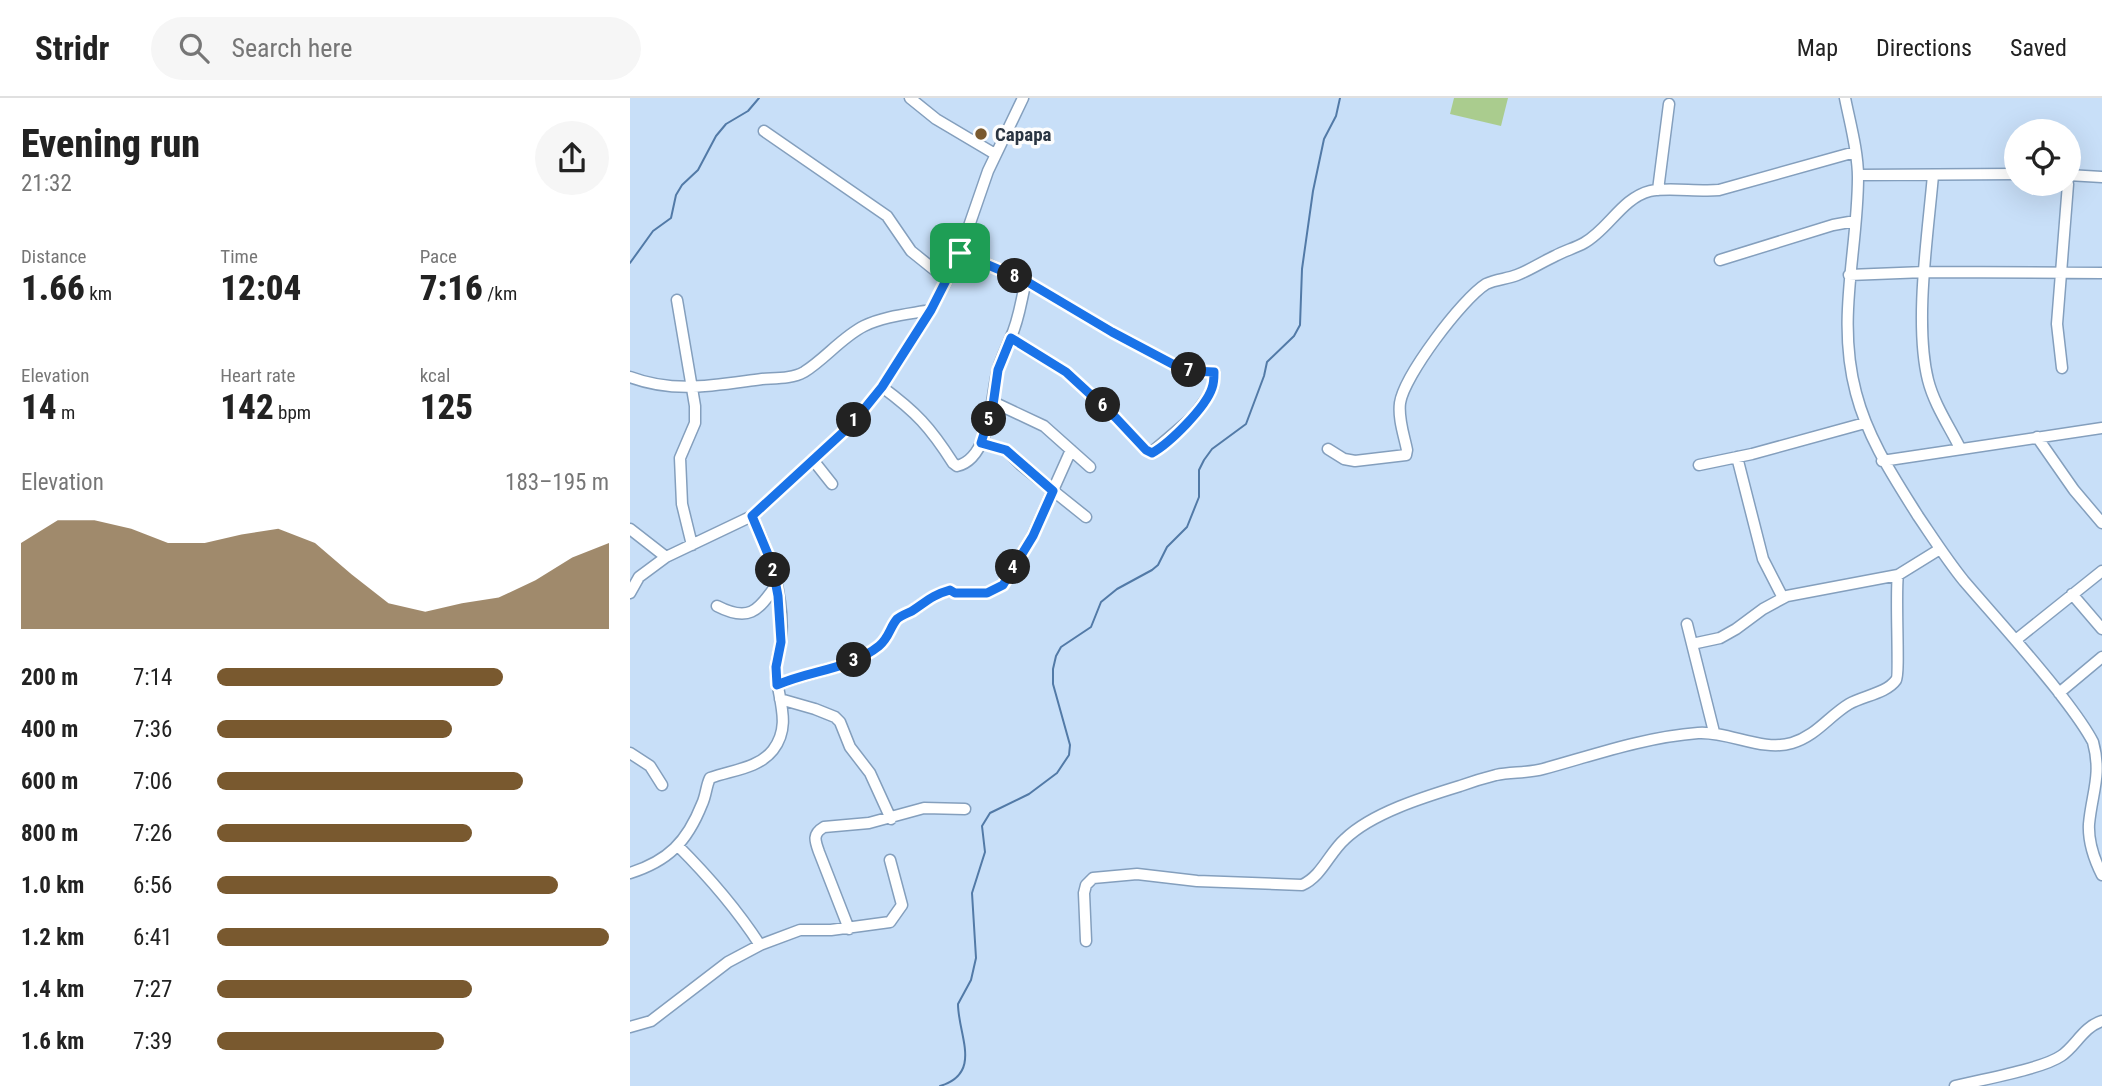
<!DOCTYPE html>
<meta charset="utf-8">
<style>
body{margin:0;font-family:"Roboto Condensed",sans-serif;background:#f6f6f6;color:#222;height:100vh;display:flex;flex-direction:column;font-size:26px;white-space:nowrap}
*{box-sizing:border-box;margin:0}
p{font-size:23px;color:#767676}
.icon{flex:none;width:38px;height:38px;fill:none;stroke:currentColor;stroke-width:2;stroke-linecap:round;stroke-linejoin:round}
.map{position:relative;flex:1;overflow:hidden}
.side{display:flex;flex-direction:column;background:#fff;width:630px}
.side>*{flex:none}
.buttons{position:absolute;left:1374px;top:21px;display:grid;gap:14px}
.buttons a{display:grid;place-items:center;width:77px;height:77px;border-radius:50%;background:#fff;box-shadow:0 7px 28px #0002;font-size:35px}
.pin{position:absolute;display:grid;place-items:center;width:60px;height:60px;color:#fff;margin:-30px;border-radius:14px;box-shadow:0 4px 10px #0006}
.km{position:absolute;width:35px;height:35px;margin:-18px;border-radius:50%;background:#222;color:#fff;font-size:19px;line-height:35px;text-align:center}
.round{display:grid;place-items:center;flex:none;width:74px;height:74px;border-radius:37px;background:#f6f6f6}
.headline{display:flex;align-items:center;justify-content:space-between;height:119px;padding:0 21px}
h1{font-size:38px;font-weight:800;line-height:52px}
.stats{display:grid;grid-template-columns:repeat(3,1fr);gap:10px;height:119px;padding:7px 21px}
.stats div{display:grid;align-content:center}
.stats b{font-size:35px;font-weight:800}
.stats small{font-size:19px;font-weight:400}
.stats p{font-size:19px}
.chart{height:196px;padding:14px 21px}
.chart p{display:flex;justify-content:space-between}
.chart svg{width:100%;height:126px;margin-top:7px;fill:#79592f;opacity:.7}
ul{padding:0 21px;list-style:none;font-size:23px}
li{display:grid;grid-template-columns:112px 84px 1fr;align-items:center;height:52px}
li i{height:18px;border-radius:9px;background:#79592f}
header{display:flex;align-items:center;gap:42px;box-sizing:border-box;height:98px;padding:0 35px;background:#fff;border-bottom:2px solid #e0e0e0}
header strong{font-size:33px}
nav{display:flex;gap:38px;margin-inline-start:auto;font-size:24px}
.search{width:490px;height:63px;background:#f6f6f6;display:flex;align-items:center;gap:18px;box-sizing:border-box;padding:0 24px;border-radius:38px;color:#767676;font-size:26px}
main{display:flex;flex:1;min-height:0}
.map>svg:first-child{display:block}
</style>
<header>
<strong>Stridr</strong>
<div class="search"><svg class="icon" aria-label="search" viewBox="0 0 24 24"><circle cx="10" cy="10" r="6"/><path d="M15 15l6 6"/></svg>Search here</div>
<nav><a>Map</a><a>Directions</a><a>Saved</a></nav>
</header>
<main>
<section class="side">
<div class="headline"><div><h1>Evening run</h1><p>21:32</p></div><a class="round"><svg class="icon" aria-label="share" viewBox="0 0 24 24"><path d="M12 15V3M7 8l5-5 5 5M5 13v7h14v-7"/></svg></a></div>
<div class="stats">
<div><p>Distance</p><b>1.66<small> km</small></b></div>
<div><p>Time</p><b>12:04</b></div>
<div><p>Pace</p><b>7:16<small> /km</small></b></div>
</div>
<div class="stats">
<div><p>Elevation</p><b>14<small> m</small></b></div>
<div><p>Heart rate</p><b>142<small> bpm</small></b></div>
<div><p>kcal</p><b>125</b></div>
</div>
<div class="chart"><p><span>Elevation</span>183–195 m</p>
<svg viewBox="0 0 160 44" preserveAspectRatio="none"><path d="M0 44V14L10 6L20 6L30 9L40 14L50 14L60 11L70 9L80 14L90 25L100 35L110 38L120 35L130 33L140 27L150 19L160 14V44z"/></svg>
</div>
<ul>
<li><b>200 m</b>7:14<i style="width:73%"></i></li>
<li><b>400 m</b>7:36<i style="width:60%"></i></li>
<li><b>600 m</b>7:06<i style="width:78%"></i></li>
<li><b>800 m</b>7:26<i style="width:65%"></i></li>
<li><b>1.0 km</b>6:56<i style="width:87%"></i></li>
<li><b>1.2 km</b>6:41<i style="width:100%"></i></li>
<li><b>1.4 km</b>7:27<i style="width:65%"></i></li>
<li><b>1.6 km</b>7:39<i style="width:58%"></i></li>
</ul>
</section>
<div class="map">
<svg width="1472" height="988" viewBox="0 0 1472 988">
<rect width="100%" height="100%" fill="#c8dff8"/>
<!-- grass -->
<path fill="#aacc8e" d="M824,0H878L871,28L820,16Z"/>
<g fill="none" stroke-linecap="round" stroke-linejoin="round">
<!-- stream -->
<path stroke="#527aa7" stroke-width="2" d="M0,165L23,133L41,120L46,97L52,87L68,72L86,38L96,26L118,13L129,0
M310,988C353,975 328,937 328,906L341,882L346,860L342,795L355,754L352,728L360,715L399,696L427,675L439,657L440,647L423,586V571L426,558L431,549L461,529L471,504L487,491L522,472L528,467L537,449L557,429L569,399V372L574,362L582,351L616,326L634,278L637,264L664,238L670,227L672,171L683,93L694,41L706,18L710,0"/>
<defs>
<path id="minor" d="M280,0L306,21L365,56
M1215,0C1220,25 1228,53 1228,79C1228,152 1206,221 1226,295C1238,341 1263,378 1288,418C1303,440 1317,462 1334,483C1365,519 1397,554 1427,592C1440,609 1453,625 1463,644C1472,677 1462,694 1459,726C1458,744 1464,761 1472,777
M134,33L257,118L281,153L317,182
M1228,77L1386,76
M1303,77C1298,136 1284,225 1298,282C1304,306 1319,328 1330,350
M1438,77L1472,79
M1028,92L1039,6
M330,154L396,183L482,234L550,270L562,273L584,274L583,288L579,297L563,319L522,354L516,352L486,320L436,274L381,240
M1090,162L1203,127L1225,123
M1219,177L1295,174L1472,175
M47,202L65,308V325L50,360L52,406L62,447
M1432,270L1427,226L1438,86
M0,279C45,296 86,287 132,281C145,280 162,281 174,274C195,261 212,239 234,228C254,218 280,216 301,212
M252,289C286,314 300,329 323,365L327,368C361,360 361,297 368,271C371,261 376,251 380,241C389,223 391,202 396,183
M363,304L414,328L460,369
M1407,339L1444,392L1472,425
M351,345L376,352L391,367L456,419
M698,351L714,361L725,363L776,357L777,352C774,337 768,321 770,305C774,278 832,201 856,186C866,181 877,181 887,177C900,172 912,164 925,158C934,153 945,150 954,145C978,132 992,100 1020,93C1036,89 1069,94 1089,92L1225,54
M1107,359L1133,461L1153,500
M183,362L202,386
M1252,363L1472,330
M1069,367L1122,356L1235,325
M0,431L36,459
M0,495L9,479L36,459L122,418L222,326L252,289L301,212L317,182L330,154L358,73L393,0
M1442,496L1472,531
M87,508C118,524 128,514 146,487
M1057,526L1084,634
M1387,541L1472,473
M1062,546L1090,540L1106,531L1133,511L1157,498L1268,477L1310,451
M147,587C180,572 219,572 249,548C259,540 260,529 267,521C270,518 278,515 282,513C296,504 302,497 320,492L325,495H357L373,487L403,437L441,352
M1429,595L1472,559
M150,601L185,611L205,619L210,624L220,649L240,675L261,721
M0,655L20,668L32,687
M48,748C79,779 106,810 130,847
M0,775C38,763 57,744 72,706C76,698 76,688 80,680C101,672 128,671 143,652C162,627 148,602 146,574C145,563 150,554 151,543C155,499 140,456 122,418
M219,831L189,754C185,743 182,736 194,729L239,725L294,710L335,711
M456,843L454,795L456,787L463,780L507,776L567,783L672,787C692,778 699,755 715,741C742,715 794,699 830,688C841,684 854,680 866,677C881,674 898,675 913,671C964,657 1015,639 1068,635C1099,633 1132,654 1162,645C1186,638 1199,618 1219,606C1233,598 1257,595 1266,582C1270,577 1265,494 1268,477
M0,929L21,923L98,864L130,847L170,832H201L260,824L272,807L260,762
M1325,988C1350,982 1412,971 1431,958C1446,948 1453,929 1472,923"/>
</defs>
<!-- minor casing -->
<use href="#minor" stroke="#849fbd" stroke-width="13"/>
<!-- minor -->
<use href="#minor" stroke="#fff" stroke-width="10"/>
</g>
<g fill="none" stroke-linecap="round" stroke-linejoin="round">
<defs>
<path id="route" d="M330,155L396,183L482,234L550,270L562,273L584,274C584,279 584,285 582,290C576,309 540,345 522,355L516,352L486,320L436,274L381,240L368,272L363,307L351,345L376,352L423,393L403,438L373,487L357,495H325L320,492C302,497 296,504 282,513C278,515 270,518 267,521C260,529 259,540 249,548C219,572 180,572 147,587L146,569L151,544L148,498L142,466L122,418L222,326L252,289L301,212Z"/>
</defs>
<!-- route casing -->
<use href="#route" stroke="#fff" stroke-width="14"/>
<!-- route -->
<use href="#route" stroke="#1a73e8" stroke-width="9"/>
</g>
<!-- markers -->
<circle fill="#79592f" stroke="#fdfdfd" stroke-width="2.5" cx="351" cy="36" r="7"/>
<g text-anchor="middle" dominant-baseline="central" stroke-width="7" stroke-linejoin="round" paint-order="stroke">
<!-- poi labels -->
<g font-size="19" font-weight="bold" fill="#2a3542" stroke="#fdfdfd" text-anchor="start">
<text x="365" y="36">Capapa</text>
</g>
</g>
</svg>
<div class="buttons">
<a><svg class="icon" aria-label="locate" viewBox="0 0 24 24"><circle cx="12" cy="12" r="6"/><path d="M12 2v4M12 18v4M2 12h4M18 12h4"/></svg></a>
</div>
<div class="pin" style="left:330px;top:155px;background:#1e9e55"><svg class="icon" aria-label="arrive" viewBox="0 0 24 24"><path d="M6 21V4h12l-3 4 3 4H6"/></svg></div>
<b class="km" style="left:224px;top:322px">1</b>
<b class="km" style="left:143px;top:472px">2</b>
<b class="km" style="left:224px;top:562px">3</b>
<b class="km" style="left:383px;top:469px">4</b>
<b class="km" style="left:359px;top:321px">5</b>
<b class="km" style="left:473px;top:307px">6</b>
<b class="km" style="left:559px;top:272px">7</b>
<b class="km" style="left:385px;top:178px">8</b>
</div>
</main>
